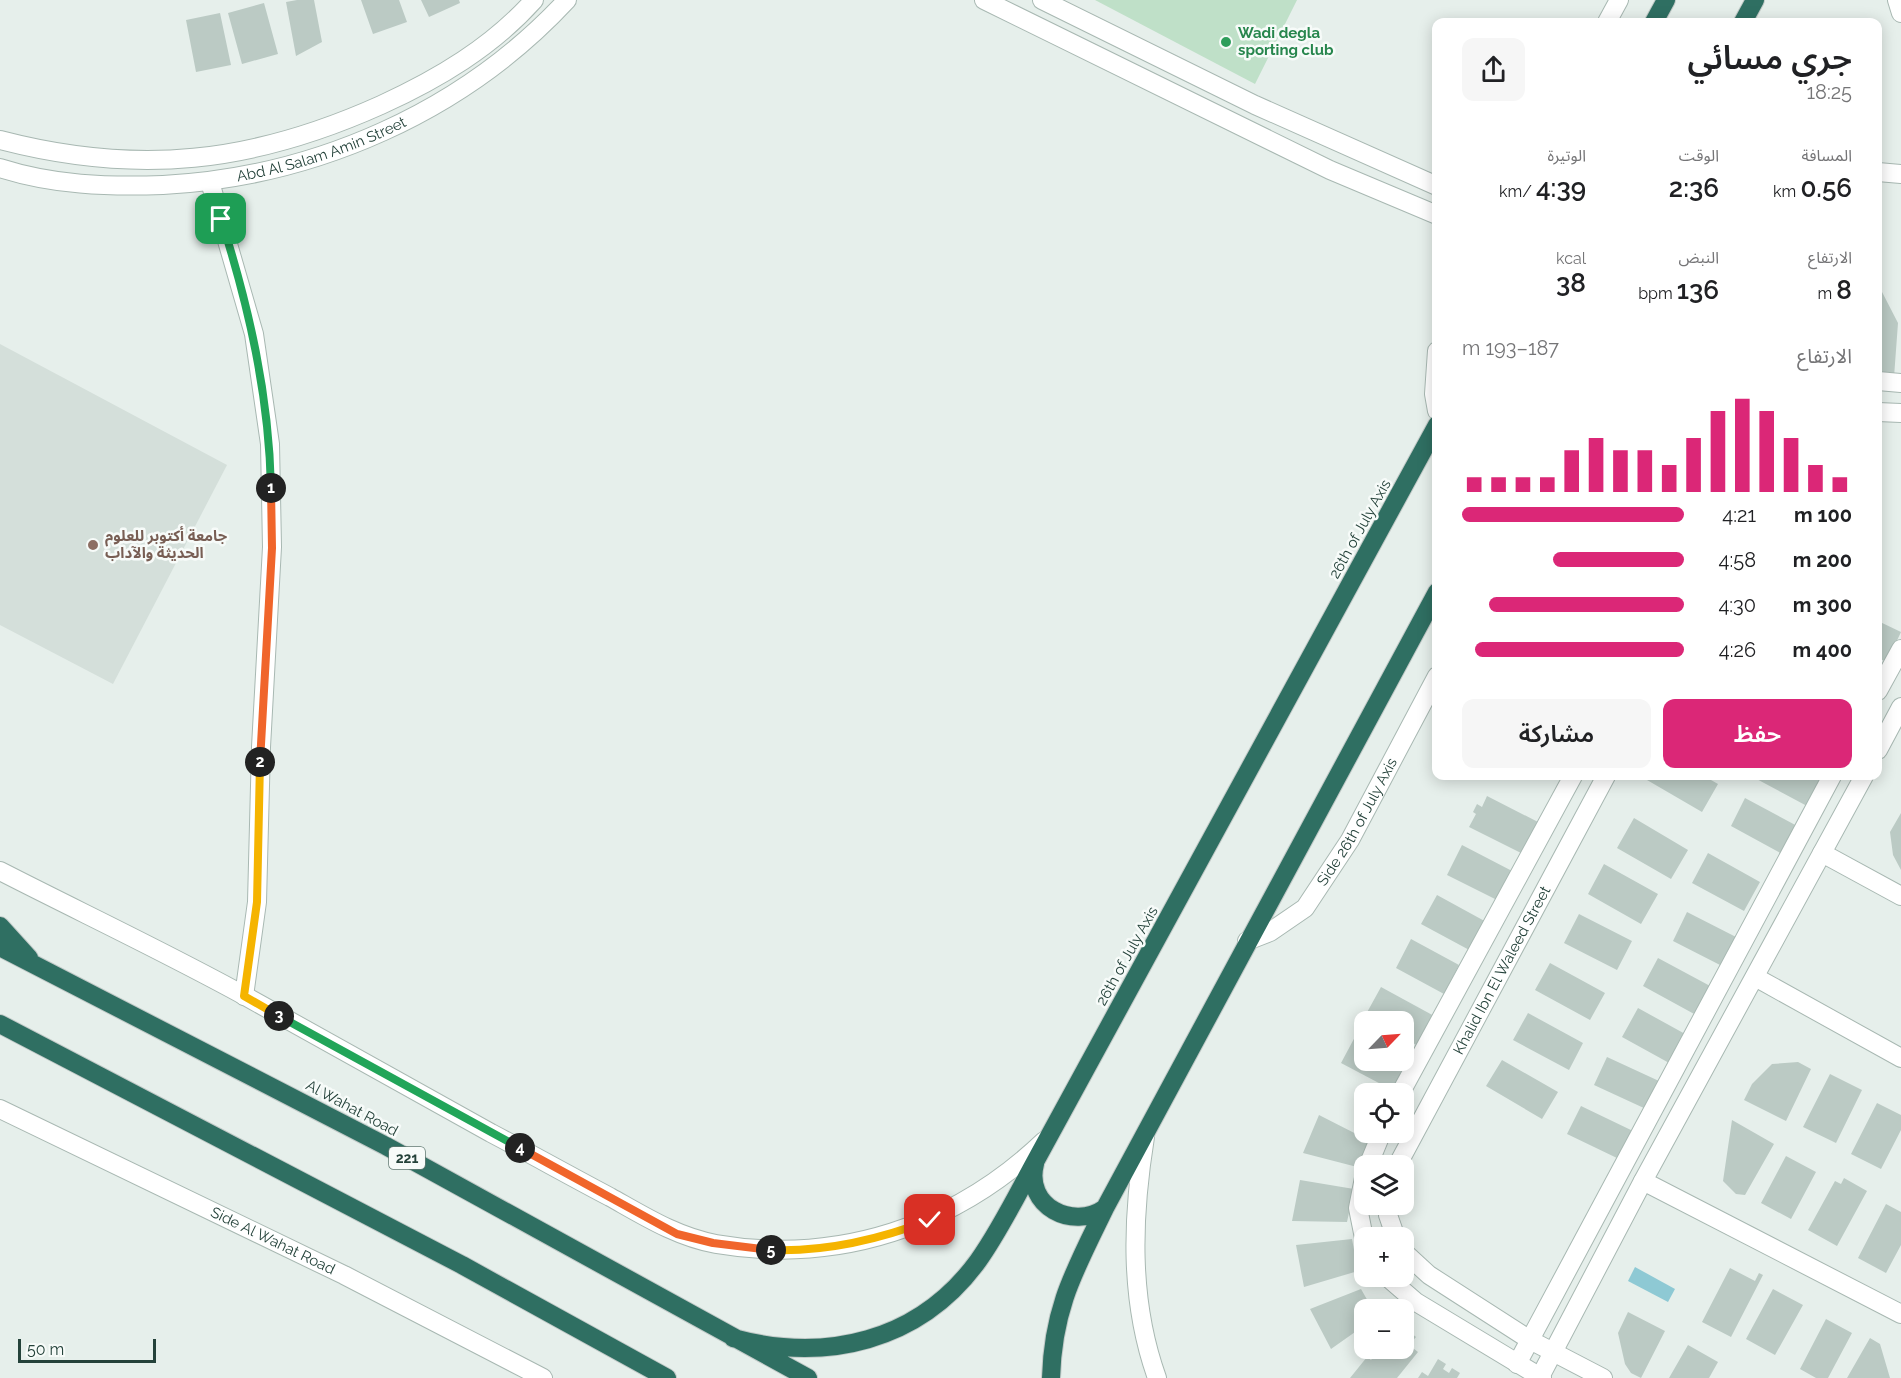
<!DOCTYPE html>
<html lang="ar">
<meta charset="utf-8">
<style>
body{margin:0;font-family:Raleway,"Noto Sans Arabic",sans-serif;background:#f6f6f6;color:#202124;direction:rtl;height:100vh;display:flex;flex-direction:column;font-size:22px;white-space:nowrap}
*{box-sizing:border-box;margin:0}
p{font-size:20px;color:#757577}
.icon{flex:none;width:33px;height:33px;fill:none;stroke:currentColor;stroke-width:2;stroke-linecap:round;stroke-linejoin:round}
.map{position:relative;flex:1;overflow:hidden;direction:ltr}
.panel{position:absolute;left:1432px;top:18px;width:450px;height:762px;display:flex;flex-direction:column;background:#fff;border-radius:12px;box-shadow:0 3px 15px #0003;direction:rtl}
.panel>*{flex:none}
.needle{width:39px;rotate:65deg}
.controls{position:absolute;left:1354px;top:1011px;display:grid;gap:12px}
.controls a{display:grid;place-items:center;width:60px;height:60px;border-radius:12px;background:#fff;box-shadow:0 3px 15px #0003;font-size:30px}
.scale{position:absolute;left:18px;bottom:15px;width:138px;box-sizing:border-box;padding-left:6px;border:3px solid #24423a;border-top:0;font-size:16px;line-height:21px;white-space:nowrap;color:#24423a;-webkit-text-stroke:4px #f7fbf9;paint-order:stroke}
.pin{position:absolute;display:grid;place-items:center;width:51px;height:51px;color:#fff;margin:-26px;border-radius:12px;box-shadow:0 3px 9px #0006}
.km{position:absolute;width:30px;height:30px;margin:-15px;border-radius:50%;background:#222;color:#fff;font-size:16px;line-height:30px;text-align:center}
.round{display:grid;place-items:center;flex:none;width:63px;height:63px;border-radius:12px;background:#f6f6f6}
.overview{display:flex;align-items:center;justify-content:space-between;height:102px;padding:0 30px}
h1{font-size:33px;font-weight:600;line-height:45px}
.stats{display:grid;grid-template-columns:repeat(3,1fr);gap:9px;height:102px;padding:6px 30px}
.stats div{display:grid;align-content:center}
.stats b{font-size:26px;font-weight:600}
.stats small{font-size:16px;font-weight:400}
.stats p{font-size:16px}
.chart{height:168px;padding:12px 30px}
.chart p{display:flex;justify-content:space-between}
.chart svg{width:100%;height:108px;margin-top:6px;stroke:#db2777;stroke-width:6}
.primary-button{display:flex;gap:12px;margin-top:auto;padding:12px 30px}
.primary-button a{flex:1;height:69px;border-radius:12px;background:#db2777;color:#fff;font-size:24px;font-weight:600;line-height:69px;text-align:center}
.primary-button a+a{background:#f6f6f6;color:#202124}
ul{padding:0 30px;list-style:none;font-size:20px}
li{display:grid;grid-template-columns:96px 72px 1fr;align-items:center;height:45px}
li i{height:15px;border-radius:8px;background:#db2777}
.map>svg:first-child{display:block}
</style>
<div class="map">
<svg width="1901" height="1378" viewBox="0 0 1901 1378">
<rect width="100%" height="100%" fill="#e6efeb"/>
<!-- built -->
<path fill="#d4dfda" d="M0,344L227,465L113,684L0,625Z"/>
<!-- green -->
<path fill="#bfe0c8" d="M1095,0H1297L1255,84Z"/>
<!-- water -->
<path fill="#8ec9d4" d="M1635,1267L1675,1289L1668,1302L1628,1281Z"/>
<!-- building -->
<path fill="#bbcac4" d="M297,0H314L322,42L296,56L286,2Z
M361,0H399L407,22L373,34Z
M421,0H459L460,3L429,17Z
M264,3L278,54L242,64L228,13Z
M220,13L231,65L196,72L186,20Z
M1881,290L1898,323L1894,377L1878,382V292Z
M1878,621L1901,632L1887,662L1878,658Z
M1650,776H1704L1718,784L1702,812L1647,780Z
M1751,776H1824L1807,806Z
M1487,796L1538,822L1523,854L1469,827L1476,814L1473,812L1477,804L1482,807Z
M1745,798L1799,827L1784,855L1731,826Z
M1901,813V870L1893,855L1890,832Z
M1634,818L1688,850L1671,879L1617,848Z
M1462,845L1514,872L1499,901L1447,875Z
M1708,853L1760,882L1744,911L1692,883Z
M1604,864L1658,894L1641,924L1588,894Z
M1437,895L1490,924L1473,952L1421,924Z
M1687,912L1736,937L1722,966L1673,941Z
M1579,914L1632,941L1617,970L1564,943Z
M1411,939L1459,965L1444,994L1396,968Z
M1658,958L1712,987L1696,1015L1643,986Z
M1550,963L1605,993L1590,1020L1535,990Z
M1381,987L1436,1017L1420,1047L1404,1038V1022H1374L1365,1016Z
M1638,1008L1687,1035L1671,1064L1622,1037Z
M1528,1013L1583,1043L1569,1070L1513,1040Z
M1356,1035L1365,1039V1060L1408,1062L1394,1091L1341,1063Z
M1607,1057L1659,1081L1646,1109L1594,1085Z
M1502,1060L1558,1092L1542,1119L1486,1086Z
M1798,1062L1811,1069L1786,1121L1744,1100L1752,1084L1772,1064Z
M1830,1074L1862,1090L1836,1143L1803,1127Z
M1877,1103L1901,1115V1130L1881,1169L1851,1154Z
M1581,1106L1633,1131L1619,1159L1567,1134Z
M1319,1115L1370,1141L1361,1168L1303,1153Z
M1732,1120L1774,1144L1745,1195L1736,1194L1723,1181Z
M1786,1156L1816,1172L1791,1219L1761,1203Z
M1844,1178L1867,1191L1837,1246L1808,1230L1835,1181L1841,1184Z
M1300,1180L1354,1189L1347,1222L1292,1221Z
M1886,1204L1901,1212V1245L1886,1273L1858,1258Z
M1352,1239L1358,1271L1304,1287L1296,1245Z
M1730,1268L1755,1281L1759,1273L1763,1275L1731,1337L1702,1322Z
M1361,1289L1373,1310H1365V1325L1331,1349L1310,1309Z
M1773,1289L1803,1305L1775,1355L1746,1339Z
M1628,1312L1665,1331L1641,1378L1631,1373L1625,1364L1618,1333Z
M1826,1319L1852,1333L1828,1378H1816L1800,1369Z
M1406,1329L1416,1337L1409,1345L1418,1352L1397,1378H1350L1367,1357L1371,1360L1376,1354L1379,1357L1386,1348H1404Z
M1870,1338L1880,1344L1890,1378H1847Z
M1688,1345L1718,1362L1709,1378H1669Z
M1438,1359L1446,1364L1443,1369L1449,1373L1452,1368L1460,1373L1457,1378H1418L1422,1372L1428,1376Z"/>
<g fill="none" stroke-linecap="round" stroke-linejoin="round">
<defs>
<g id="minor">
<path d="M984,0L1330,170L1437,215"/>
<path d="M1042,0L1255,105L1437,186"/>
<path d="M1897,0L1901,13"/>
<path d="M1607,22L1619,0"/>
<path d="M0,140C138,176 252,163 381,105C438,79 492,47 534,0"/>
<path id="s1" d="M0,168C53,185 107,187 163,185C315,177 463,112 567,0"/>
<path d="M1878,172L1901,174"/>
<path d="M210,182L254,334L270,444L272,547L261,747L257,902L244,996"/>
<path d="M1437,351L1434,394L1437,411"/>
<path d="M1878,381L1901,383"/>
<path d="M1878,412L1901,413"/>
<path d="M1878,691L1901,649"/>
<path d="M1878,750L1901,707"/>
<path d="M1822,853L1901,896"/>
<path d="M0,871C82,913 165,952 245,996C327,1042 409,1088 491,1133C531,1154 570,1176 610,1197C644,1216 677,1237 716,1244C838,1265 955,1226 1044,1141"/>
<path id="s2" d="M1247,941L1270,932L1305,908L1350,840L1437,676"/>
<path d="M1755,977L1901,1058"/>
<path d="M1400,1094L1573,776"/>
<path id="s3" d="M0,1109L344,1275L543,1378"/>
<path d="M1145,1137C1132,1218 1129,1300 1157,1378"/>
<path d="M1368,1166L1382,1132"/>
<path id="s4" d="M1397,1166L1606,776"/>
<path d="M1365,1173L1358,1208L1365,1243"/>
<path d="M1643,1181L1901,1314"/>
<path d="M1388,1204V1215L1396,1238"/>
<path d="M1404,1252L1429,1275L1530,1340L1603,1378"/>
<path d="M1386,1276L1416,1302L1542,1378"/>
<path d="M1517,1364L1832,776"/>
<path d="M1540,1377L1643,1181L1864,776"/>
</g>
<path id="highway" d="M1654,22L1666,0
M1743,22L1755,0
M0,926L29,958
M0,947L386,1146L808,1378
M0,1024L462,1265L667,1378
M1035,1164C1024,1206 1073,1231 1105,1208
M733,1338C825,1363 919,1342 978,1261C1000,1230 1017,1195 1035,1162L1437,425
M1051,1378C1053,1307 1075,1270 1105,1208L1437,592"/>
</defs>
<!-- minor casing -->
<use href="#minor" stroke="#a8b8b2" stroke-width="20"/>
<!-- highway casing -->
<use href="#highway" stroke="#c2cac8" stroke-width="20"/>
<!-- minor -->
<use href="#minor" stroke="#fff" stroke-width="18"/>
<!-- highway -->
<use href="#highway" stroke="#2f6f62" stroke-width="18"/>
</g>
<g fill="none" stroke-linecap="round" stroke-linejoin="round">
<defs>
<path id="split-1" d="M221,219C249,307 269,395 271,488"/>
<path id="split-2" d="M260,762L272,548L271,488"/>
<path id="split-3" d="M260,762L257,902L244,996L279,1016"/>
<path id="split-4" d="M279,1016L520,1148"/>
<path id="split-5" d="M520,1148L677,1234L713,1243L771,1250"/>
<path id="split-6" d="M771,1250C827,1252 878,1240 930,1220"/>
</defs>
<!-- split-1 casing -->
<use href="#split-1" stroke="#fff" stroke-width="12"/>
<!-- split-2 casing -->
<use href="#split-2" stroke="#fff" stroke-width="12"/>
<!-- split-3 casing -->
<use href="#split-3" stroke="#fff" stroke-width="12"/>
<!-- split-4 casing -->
<use href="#split-4" stroke="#fff" stroke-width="12"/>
<!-- split-5 casing -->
<use href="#split-5" stroke="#fff" stroke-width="12"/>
<!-- split-6 casing -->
<use href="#split-6" stroke="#fff" stroke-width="12"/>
<!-- split-1 -->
<use href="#split-1" stroke="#22a559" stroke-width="8"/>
<!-- split-2 -->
<use href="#split-2" stroke="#f0652b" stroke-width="8"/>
<!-- split-3 -->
<use href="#split-3" stroke="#f5b400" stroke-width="8"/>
<!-- split-4 -->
<use href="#split-4" stroke="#22a559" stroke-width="8"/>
<!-- split-5 -->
<use href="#split-5" stroke="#f0652b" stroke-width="8"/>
<!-- split-6 -->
<use href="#split-6" stroke="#f5b400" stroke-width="8"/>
</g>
<!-- markers -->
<circle fill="#2e9e5b" stroke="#f7fbf9" stroke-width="2" cx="1226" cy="42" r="6"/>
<circle fill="#8d6e63" stroke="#f7fbf9" stroke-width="2" cx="93" cy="545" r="6"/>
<g text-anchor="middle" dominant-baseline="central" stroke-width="5" stroke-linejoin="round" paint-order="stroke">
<!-- shield labels -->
<rect fill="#f7fbf9" stroke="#637a73" stroke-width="1.5" x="389" y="1147" width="36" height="22" rx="4.5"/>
<g font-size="14" font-weight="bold" fill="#24423a">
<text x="407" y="1158">221</text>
</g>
<!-- leisure labels -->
<g font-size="15" font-weight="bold" fill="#27864d" stroke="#f7fbf9" text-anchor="start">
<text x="1238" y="33">Wadi degla<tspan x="1238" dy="17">sporting club</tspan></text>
</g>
<!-- street labels -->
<g font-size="15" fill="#24423a" stroke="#f7fbf9">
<text stroke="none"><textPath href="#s1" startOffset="328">Abd Al Salam Amin Street</textPath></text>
<text transform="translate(1360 529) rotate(-61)">26th of July Axis</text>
<text stroke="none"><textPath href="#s2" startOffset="168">Side 26th of July Axis</textPath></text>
<text transform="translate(1127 956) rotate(-61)">26th of July Axis</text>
<text stroke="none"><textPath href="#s4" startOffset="222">Khalid Ibn El Waleed Street</textPath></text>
<text transform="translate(352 1108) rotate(28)">Al Wahat Road</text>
<text stroke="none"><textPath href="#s3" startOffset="303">Side Al Wahat Road</textPath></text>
</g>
<!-- education labels -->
<g font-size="15" font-weight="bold" fill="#785e54" stroke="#f7fbf9" text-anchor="start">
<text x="105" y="536">جامعة أكتوبر للعلوم<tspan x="105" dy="17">الحديثة والآداب</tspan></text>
</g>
</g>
</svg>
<div class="controls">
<a><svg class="needle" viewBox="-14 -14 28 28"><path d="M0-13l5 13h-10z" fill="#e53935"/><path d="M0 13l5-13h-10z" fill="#757577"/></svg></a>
<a><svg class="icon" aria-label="locate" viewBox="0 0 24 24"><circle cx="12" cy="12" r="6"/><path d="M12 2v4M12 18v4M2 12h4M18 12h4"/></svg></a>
<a><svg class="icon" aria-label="layers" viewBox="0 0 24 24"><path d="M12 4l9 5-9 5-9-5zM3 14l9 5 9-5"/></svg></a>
<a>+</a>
<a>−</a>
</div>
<div class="scale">50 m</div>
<div class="pin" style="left:221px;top:219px;background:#1e9e55"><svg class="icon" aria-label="arrive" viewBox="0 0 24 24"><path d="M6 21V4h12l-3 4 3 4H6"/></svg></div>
<div class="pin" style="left:930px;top:1220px;background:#d93025"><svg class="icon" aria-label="check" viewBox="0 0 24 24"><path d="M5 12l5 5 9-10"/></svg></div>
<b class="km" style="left:271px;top:488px">1</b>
<b class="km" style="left:260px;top:762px">2</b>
<b class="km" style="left:279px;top:1016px">3</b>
<b class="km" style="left:520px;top:1148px">4</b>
<b class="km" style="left:771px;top:1250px">5</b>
<section class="panel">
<div class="overview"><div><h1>جري مسائي</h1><p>18:25</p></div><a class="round"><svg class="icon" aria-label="share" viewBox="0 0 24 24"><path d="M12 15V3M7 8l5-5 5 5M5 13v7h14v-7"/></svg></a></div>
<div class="stats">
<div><p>المسافة</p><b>0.56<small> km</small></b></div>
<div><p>الوقت</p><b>2:36</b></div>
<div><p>الوتيرة</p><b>4:39<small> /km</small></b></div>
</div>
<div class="stats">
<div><p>الارتفاع</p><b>8<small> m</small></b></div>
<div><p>النبض</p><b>136<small> bpm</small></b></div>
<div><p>kcal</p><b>38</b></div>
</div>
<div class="chart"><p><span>الارتفاع</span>187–193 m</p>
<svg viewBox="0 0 160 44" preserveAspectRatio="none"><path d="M5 44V38M15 44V38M25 44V38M35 44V38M45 44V27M55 44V22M65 44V27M75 44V27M85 44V33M95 44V22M105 44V11M115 44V6M125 44V11M135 44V22M145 44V33M155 44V38"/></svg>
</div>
<ul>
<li><b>100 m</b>4:21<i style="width:100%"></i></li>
<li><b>200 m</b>4:58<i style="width:59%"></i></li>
<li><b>300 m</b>4:30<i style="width:88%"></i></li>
<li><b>400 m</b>4:26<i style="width:94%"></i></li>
</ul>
<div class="primary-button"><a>حفظ</a><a>مشاركة</a></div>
</section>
</div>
